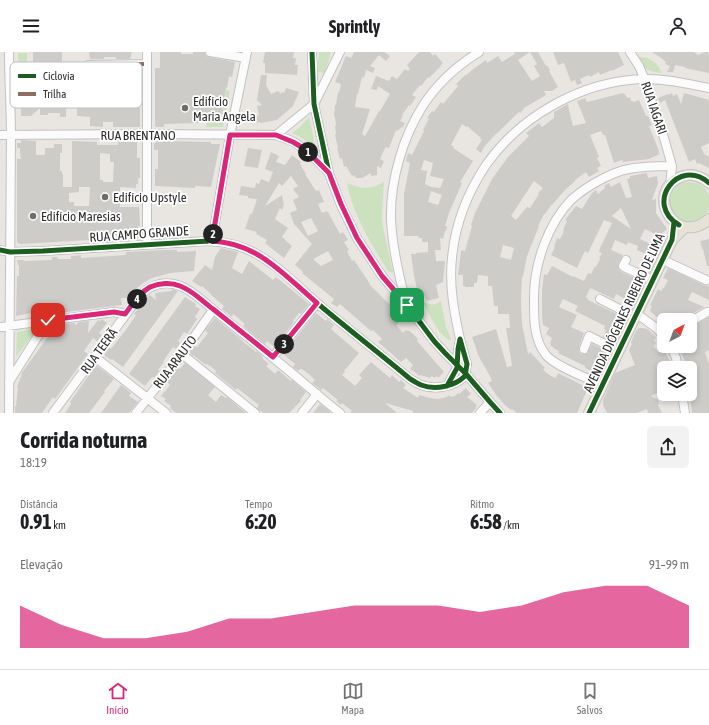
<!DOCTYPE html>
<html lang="pt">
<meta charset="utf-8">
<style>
body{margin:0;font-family:"Asap Condensed",sans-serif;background:#f2f2f2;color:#202124;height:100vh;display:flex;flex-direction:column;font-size:15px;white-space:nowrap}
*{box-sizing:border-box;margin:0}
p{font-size:13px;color:#757577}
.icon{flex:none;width:22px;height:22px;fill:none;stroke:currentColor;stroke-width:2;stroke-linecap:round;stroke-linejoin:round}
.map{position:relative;height:361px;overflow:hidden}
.sheet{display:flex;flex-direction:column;background:#fff;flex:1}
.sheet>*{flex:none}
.needle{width:26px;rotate:41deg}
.tools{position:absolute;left:657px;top:261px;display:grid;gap:8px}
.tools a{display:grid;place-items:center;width:40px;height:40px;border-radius:6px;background:#fff;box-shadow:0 2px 6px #0003;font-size:20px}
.pin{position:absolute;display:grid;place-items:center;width:34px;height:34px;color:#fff;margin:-17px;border-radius:8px;box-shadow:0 2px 6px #0006}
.km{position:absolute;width:20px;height:20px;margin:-10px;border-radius:50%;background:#222;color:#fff;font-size:11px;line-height:20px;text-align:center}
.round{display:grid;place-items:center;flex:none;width:42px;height:42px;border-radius:6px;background:#f2f2f2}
.summary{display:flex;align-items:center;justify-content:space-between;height:68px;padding:0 20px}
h1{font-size:22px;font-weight:700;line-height:30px}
.metrics{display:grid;grid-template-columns:repeat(3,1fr);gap:6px;height:68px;padding:4px 20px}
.metrics div{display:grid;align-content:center}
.metrics b{font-size:20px;font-weight:700}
.metrics small{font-size:11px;font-weight:400}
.metrics p{font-size:11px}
.chart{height:112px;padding:8px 20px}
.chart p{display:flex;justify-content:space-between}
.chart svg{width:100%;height:72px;margin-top:4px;fill:#db2777;opacity:.7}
header{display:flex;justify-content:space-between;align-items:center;height:52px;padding:0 20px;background:#fff;font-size:18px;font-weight:700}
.tabs{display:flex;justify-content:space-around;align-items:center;height:56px;border-top:1px solid #e0e0e0;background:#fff;font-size:11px;color:#757577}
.tabs a{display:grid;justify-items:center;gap:2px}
.tabs .on{color:#db2777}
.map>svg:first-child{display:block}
</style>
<header><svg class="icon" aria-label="menu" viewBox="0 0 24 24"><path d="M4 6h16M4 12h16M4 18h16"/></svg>Sprintly<svg class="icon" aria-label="person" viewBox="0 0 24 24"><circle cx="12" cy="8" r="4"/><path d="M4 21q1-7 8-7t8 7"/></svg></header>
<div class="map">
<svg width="709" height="361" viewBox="0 0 709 361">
<rect width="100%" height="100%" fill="#e9e6e2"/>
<!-- green -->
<path fill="#cce2be" d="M319,0H331L325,21L318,20Z
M18,1H27V18H18Z
M639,5C650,5 658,11 662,21C647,19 646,19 639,5Z
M226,38L230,39L223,75H206L207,68L220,70L222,60V59L224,49H225Z
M309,65L316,97L302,86L292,81L299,76Z
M384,130L382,165L383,175L393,220L392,221L388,219C371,192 353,163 347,131C361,137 370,138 384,130Z
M670 150a20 20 0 1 1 40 0a20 20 0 1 1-40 0Z
M422,249C430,253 434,254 441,249L446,275L451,287L450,288C439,285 428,259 422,249Z
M37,276L36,278L16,305L17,280Z"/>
<!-- building -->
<path fill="#ceccc9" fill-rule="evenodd" d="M33,0H62V13L61,14V17H57V27H36V40H45L48,41V42H60V37H66L65,49H68V55H66V65H60V61H48V63H40V56L31,64H21V42L24,38V27H23V21H41L33,14Z
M89,0H132L130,7H116V5H104V7H90Z
M160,0H181V2H193V0H205L206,4L209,5L235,10L232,25L229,24L227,36L226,35L224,49L222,59V60L220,70L199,66V71L164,72V75H156L155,74V16H160Z
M265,0H294L293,6H296L295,13H298L297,23L265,21V11H263Z
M354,0H384L390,4L386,9L379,3L370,14L375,16L373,21L366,18L364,26L362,25L358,42H357L355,55L370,57L362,82L365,84L379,59H380L390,42L378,34L377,38L371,37L376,24L389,29L392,24L397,27L405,17L408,19L410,17L407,13L419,0H430L433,4L435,2L443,11L440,14H441L429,26L428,25L421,34L420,33L412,43L416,45L410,54L409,53L402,63L403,64L400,69L405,71L402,76L401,75L400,77H399L398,79L396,78L389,96L386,95L384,98L380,107L384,109L381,116L377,114V123L371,124V121L362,126H356L354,123L352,124L346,114L344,115L342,106L340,107L337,96H338L335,83L336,82L335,74L336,73L335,65L334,64L335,53H336L338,40L339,41L341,32L335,30L346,4L351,6Z
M514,0H538L546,14L547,13L550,18L549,19L558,35L552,39H544L546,43L524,56V57L520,61L519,60L493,85L484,95L481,101L476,97L482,88L480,87L481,86L467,74L466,75L462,72L451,93L454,95L453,96L473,109L460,130L462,131L449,161L445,174H447L446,179H445L443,187L440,186L441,198H435L436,209H445L443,230L436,233L439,246L427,249L424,243L419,244L418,241L414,224L411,202H416V201L428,200V190H422V186H418L419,184H404V142L410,111L406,109L408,101L412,103L424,79L423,78L429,67L427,66L432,59L434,60L441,50L443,52L458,34L456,32L465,23V24L476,15L486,8L487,11L498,4L502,10L515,2ZM530,0L537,12L534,14L540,24L532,29L518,8ZM424,108L433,111L430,124L444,127L440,136L431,135L425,132L427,119L421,118ZM431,139L442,143L438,153L428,150Z
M553,0H618L624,13L612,19V18L600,23L599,20L590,25L589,23L580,27L582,31L577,33L575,28L571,30L564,11L558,13Z
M652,0H694L698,3L705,0H708L709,4V21L685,16V15L675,13L673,20H667L670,14L665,12L666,10L663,8H664Z
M79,11H83V13L84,16L88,18H140V75H113V70H103V75L90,74V65L77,64V41L91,42V29H79Z
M261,23H267L266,33L271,42L278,39L281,42V40L284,41L286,36L299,40L293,54L277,68L261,71L260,70L257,71L255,64L259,63L257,54L262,53L257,48Z
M623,41L628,46L630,45L631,49H633V50L639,48L646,64H648L652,73L649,74L659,99L658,100L660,102L649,107L623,110L622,108L614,111L605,83H603L601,79L590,83L599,105L597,106L601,114L597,116L599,119L589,125L586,120L575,128V129L565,138L552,153V152L545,162H544L538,174H539L527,204L524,219L523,225H522L521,248L522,272L528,302L530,300L545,316L543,318L551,324L556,326L558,321L588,336L577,361H517L512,357L511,358L506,354L497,344L488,331L492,329L491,327V326L479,305L472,285L496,277L507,315L512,314L506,276H510L509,262H498V254H494L492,234H488V224L478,223L477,231H474V235H465V234H463V223H458L461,198L465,199L472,174L471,173L475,161L492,127L508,105L529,84L526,81L539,71L542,75L554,66V60L568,52L569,58L573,74L586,71L577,49L585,46L587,50ZM534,129L543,136L538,141L539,142L530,156L527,155L516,168L511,164ZM503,193L514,196L511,208L500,205Z
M672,41L673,44L677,42L681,52L684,41L709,48V91L701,95L704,102L709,105V116L699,111L697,112L695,107L689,110L665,48L660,51L658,46L668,42V43Z
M21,88L36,89V103H45V96H54V92H62V101H60V119H62V122H63V135H72V89L97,90V93H118V90H137V106H140V126H138V132H136V136L120,135V155H139L140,174H138V182L109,183V184H91V188L20,192L18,191L17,190V107H21L20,101V96H17V91H21ZM100,101L110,102V110H114L113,130H103V128H100ZM79,135H90L89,154H74V150H69V141L79,140Z
M157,89L211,90V92H220L211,135L195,134V136L155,134V117H158V98H154V92Z
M248,96L262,98L258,116L244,114Z
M271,100L279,104L276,110L285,113L292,103L301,110L300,112L301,113V114L306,122H305L316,139L319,138L324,150L318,152L322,161L327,159V160H328L340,182L343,180L348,188L344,190L349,198L347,199L352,209L354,208L370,232H369L389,252L391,250L396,257L392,261L400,269L396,273L403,281L406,278L408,279H410L418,287L417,289L444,320L438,326L437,324L434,326L432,324L430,326L420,323L419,324L416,321L410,317L413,313L406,306L401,310L378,290L382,287L373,278L371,279L340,252L337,255L331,251L334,247L302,221L303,220L295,213L312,192L294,172L290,161L297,158L293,148L299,145L293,137L298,134L291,124L282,134L279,131L265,154L282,143L284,153L282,158L280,156L275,167L288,176L282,185L292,194L284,206L265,191L267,188L256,182L257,180L245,177L250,162H252L257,147L248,146V144L239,143L241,134L255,136L256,131L259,132L261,127L269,130L273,120L265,117ZM311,166L318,179L308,184L301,170ZM328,199L333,208L321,214L313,207Z
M647,121L648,126L657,124L658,131L652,148L656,147V161L667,177L659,184L645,177L640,187L655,194L653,199L658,201L655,206L637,198L638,194L628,190L627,193L615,188L611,198L623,203L618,212V215L619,218L622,220L639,228L636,235L640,237L635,248L634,250L631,249L629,253L623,250L625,247L616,242L614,247L590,236L586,245L588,247V248L623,265L621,269L618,268L610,284L616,287L614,291L603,285L606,278L604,277L605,274L575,259L578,254L563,247L559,255L577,263L571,275L584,281L579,295V298L580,301L582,302L587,301L592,292L607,299L602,309L605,310L599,322L585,316V314L558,301L559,299L553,296V295L550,293L551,292L550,291L552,286L546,282L549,276L543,273L542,265V237L544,222L547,223L552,214L573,225V224L584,229L588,221L591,222L595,214L596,215L600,207L599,206L602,201L599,200L600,196L612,171L604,168L588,201L585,199L577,216L551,203L555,195H554L557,186L560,187L564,179L563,178L567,169L565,168L576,154L582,157L592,141L596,138L598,142L605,136L604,134L609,131L611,135L620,130L626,146L632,145L627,127L630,126V124ZM621,156L631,177L612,164Z
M709,187V214H707L703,197H702L700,189Z
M221,196L238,200L232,216L242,222L249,209L273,228L276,225L309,252L301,262L299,261L293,269L294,270L274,295L267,289L265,292L250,280L243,274L245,272L238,266L233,262L232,265L222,257L224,254L211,243V242L202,234L201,235L192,229L205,213L212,218L215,205Z
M164,198H177V200L196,199L194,219L170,221L152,226L143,231L130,242V243L128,244V246H121L122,253L42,263V259L16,264L17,224H19V213H18L17,208H24V209L52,208V205H57L58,207H71V204L81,203V206L126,203V200Z
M668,216L704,233L709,234V248L692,240L688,248L704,255L687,265L685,268H664V274L657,267L658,266L650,259L652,254L650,253L658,237L661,239L663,236H664L668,228L663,226Z
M173,237L178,239L123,315L112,307L111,308L105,304V301L109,295L111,297L128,275L136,263L134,262L146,246L150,243L156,248L155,241L171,239Z
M185,245L196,252L195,254L200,257L195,265L197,267L187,282L184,280L178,289L180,291L176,297L173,295L166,305L163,310H164L158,318L160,319L154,326L152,325L145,334L129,322Z
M316,261L326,269L327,267L334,273L331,276L332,278L359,301L344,319L345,320L342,323L355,334L362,326L359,323L371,310L390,326L392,323L399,330L401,328L406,333L403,336L418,346L419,343L430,346L438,347L447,345L449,343L450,345L455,344L458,341L459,342L466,336L471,342L467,345L477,353L475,356H476L472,361H413V359L385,351L397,361H350L352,359L342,351L341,353L336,349L338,348L323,336L321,338L312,331L315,328L310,323L302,317H300L298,319L293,315L295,312L283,302Z
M709,265V298L705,300L709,312V361H692L690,345V316H686L684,307L678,294H690V275Z
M215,266L242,288H241L256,300L257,299L263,305L262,306L269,312L266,314L275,322L278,318L291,329L292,328L306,340L300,348L301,349L289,361H263L257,356L259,353L237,336L236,338L215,321L216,319L209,313V314L207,312L206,313L193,303V304L191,302L190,300L195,294L197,295L208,281L205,278Z
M102,267L107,271L99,281L102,283L97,289L93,286L84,299L88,302L55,347L53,345L42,361H15V354H16L18,335H17L22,322H21L52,279L53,280L58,273L74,271L76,273L79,270L89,269L88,281L98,268L100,269Z
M643,276L648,277L656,286L653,288L656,291L653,294L658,300L661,299L663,301L665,300L670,309L666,311L668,313L664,315V338L651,344L658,348L659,351L658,353L662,361H648L647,357L637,361H607L603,353V348L615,321L635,313L629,298L632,292L631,290L636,279L639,276Z
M185,311L215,335L208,343L216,350L221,343L226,346L227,345L246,361H176L170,356L171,354L164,349L166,347L161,344L170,333L167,330L178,315L180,317Z
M96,313L114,327L104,339L105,340L89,361H65L71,352V351L70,350Z
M121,333L131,341L129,344L138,350L129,361H101Z
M320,352L328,358L331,361H313Z"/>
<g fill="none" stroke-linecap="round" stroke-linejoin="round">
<defs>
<path id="minor" d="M210,0L246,6
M312,0L314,52L329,121L341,153L357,186L382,224L407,253L434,289L445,301L466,322L490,350L500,361
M630,0L639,14L644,26L662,79L672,114L670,133
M88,13L147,12
M0,83L147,82L276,83C282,85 288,87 294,90C307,98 318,109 328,120
M276,83L314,52L340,0
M212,189L230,83L247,0
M147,192V0
M0,198L10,200L43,199L209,189C224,190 240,193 253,200C277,212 297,234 317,251C348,277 379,301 409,326C413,329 417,331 421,333C435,338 454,335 465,324L467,312L460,287L458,297L457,316L447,334
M626,208L623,214L624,215L653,228
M663,208L706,228
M600,247L635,265
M406,251C399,224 392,195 391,167C390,129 403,84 424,52C438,31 458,13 479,0
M637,262L655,275L664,284
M690,270L707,260
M0,275L114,260L125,262
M460,287C454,260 449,233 452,206C455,173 468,140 486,113C521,63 583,29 643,27C665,26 688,32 709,36
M671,294L676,306L678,316
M584,297L589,284L619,299
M182,302L255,361
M95,305L166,361
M273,305L317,251
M9,330L48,268
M602,333C588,326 556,315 546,303C533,287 534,265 534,245C534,212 548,172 571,148C581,139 592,132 604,126C612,122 621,118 629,117C643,114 658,114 672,114
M682,342L685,361
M9,361C9,269 11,177 11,85C11,57 9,28 9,0
M53,361L138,246C148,234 162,228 178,233C193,238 208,254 220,263C237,277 255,290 272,305C295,323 317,343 340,361
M136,361L182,302L213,258
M302,361L317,342
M480,361L490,350"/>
<path id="major" d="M709,131C702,125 693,121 684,124C642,137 675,197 709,167
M589,361L672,188L685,175"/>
</defs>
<!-- minor casing -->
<use href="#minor" stroke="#c3c2c2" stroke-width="10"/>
<!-- major casing -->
<use href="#major" stroke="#c5c4c2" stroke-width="12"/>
<!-- minor -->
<use href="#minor" stroke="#fcfbfb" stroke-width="8"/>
<!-- major -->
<use href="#major" stroke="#e6e2d5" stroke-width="10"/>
<!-- quiet -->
<path stroke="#8d6e63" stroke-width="4" stroke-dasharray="8 4" stroke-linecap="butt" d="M88,13L147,12"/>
<defs>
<path id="cycleway" d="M312,0L314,52L329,121L341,153L357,186L382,224L407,253L434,289L445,301L466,322L490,350L500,361
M679,173C643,152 679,104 709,131
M0,198L10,200L43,199L209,189C224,190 240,193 253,200C277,212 297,234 317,251C348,277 379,301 409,326C413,329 417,331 421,333C435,338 454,335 465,324L467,312L460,287L458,297L457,316L447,334
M589,361L672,188L674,170"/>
</defs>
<!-- cycleway casing -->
<use href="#cycleway" stroke="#fff" stroke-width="8"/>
<!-- cycleway -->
<use href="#cycleway" stroke="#1b5e20" stroke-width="5"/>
</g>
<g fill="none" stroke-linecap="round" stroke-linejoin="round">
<defs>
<path id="route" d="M48,268L114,260L125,262C132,253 139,241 150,235C159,231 171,230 180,234C192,238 202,249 213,257C233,273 253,289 273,305L317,251C284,223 258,191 212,189L230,83H276L293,90L303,96L313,105L329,121L341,152L357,186L382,224L407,253"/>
</defs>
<!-- route casing -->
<use href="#route" stroke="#fff" stroke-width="8"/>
<!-- route -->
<use href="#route" stroke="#db2777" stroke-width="5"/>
</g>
<!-- markers -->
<g fill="#6e6d6c" stroke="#fff" stroke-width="1.5">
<circle cx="185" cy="56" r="4"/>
<circle cx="105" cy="145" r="4"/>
<circle cx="33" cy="164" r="4"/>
</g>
<g text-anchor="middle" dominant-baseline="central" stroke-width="3.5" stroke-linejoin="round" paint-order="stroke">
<!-- poi labels -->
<g font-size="13" fill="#2c2c2c" stroke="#fff" text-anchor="start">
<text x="193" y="49">Edifício<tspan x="193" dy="15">Maria Angela</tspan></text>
<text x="113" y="145">Edifício Upstyle</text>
<text x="41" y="164">Edifício Maresias</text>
</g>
<!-- street labels -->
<g font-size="13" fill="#2c2c2c" stroke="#fff">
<text transform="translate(654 56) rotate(71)">RUA IAGARI</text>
<text x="138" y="83">RUA BRENTANO</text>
<text transform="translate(139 182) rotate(-4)">RUA CAMPO GRANDE</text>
<text transform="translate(624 261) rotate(-65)">AVENIDA DIÓGENES RIBEIRO DE LIMA</text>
<text transform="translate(99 299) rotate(-54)">RUA TEERÃ</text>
<text transform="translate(175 310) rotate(-53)">RUA ARAUTO</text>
</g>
</g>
<!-- legend -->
<rect x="10" y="10" width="132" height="46" rx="6" fill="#fff" stroke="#c0c0c0" stroke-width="1"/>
<rect x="18" y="22" width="18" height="4" fill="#1b5e20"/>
<rect x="18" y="40" width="18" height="4" fill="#8d6e63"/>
<g font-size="11" fill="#2c2c2c">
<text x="43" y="28">Ciclovia</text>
<text x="43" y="46">Trilha</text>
</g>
</svg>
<div class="tools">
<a><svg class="needle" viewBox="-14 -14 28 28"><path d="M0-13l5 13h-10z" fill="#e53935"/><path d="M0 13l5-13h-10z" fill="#757577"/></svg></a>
<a><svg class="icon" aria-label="layers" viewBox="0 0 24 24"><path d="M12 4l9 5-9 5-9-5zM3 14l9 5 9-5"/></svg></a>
</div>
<div class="pin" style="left:407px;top:253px;background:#1e9e55"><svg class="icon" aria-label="arrive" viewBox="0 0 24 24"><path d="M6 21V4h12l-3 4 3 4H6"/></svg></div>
<div class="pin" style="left:48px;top:268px;background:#d93025"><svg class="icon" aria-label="check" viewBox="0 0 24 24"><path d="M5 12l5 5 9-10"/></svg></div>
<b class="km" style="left:308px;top:100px">1</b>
<b class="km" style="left:213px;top:182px">2</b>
<b class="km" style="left:284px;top:292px">3</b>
<b class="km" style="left:137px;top:247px">4</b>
</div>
<section class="sheet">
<div class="summary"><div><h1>Corrida noturna</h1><p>18:19</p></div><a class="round"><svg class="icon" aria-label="share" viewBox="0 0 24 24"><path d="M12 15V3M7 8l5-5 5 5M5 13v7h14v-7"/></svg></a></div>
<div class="metrics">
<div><p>Distância</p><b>0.91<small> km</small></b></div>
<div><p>Tempo</p><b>6:20</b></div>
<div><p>Ritmo</p><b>6:58<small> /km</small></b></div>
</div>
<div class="chart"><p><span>Elevação</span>91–99 m</p>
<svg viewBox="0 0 160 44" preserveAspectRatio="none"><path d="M0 44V18L10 30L20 38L30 38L40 34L50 26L60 26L70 22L80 18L90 18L100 18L110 22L120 18L130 10L140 6L150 6L160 18V44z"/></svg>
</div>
</section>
<nav class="tabs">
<a class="on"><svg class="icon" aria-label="home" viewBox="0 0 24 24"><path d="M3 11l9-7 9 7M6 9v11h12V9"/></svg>Início</a>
<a><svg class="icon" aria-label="map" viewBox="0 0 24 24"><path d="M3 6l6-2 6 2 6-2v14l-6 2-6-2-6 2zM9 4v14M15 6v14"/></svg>Mapa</a>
<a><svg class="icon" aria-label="saved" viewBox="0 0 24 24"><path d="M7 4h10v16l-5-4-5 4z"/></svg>Salvos</a>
</nav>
